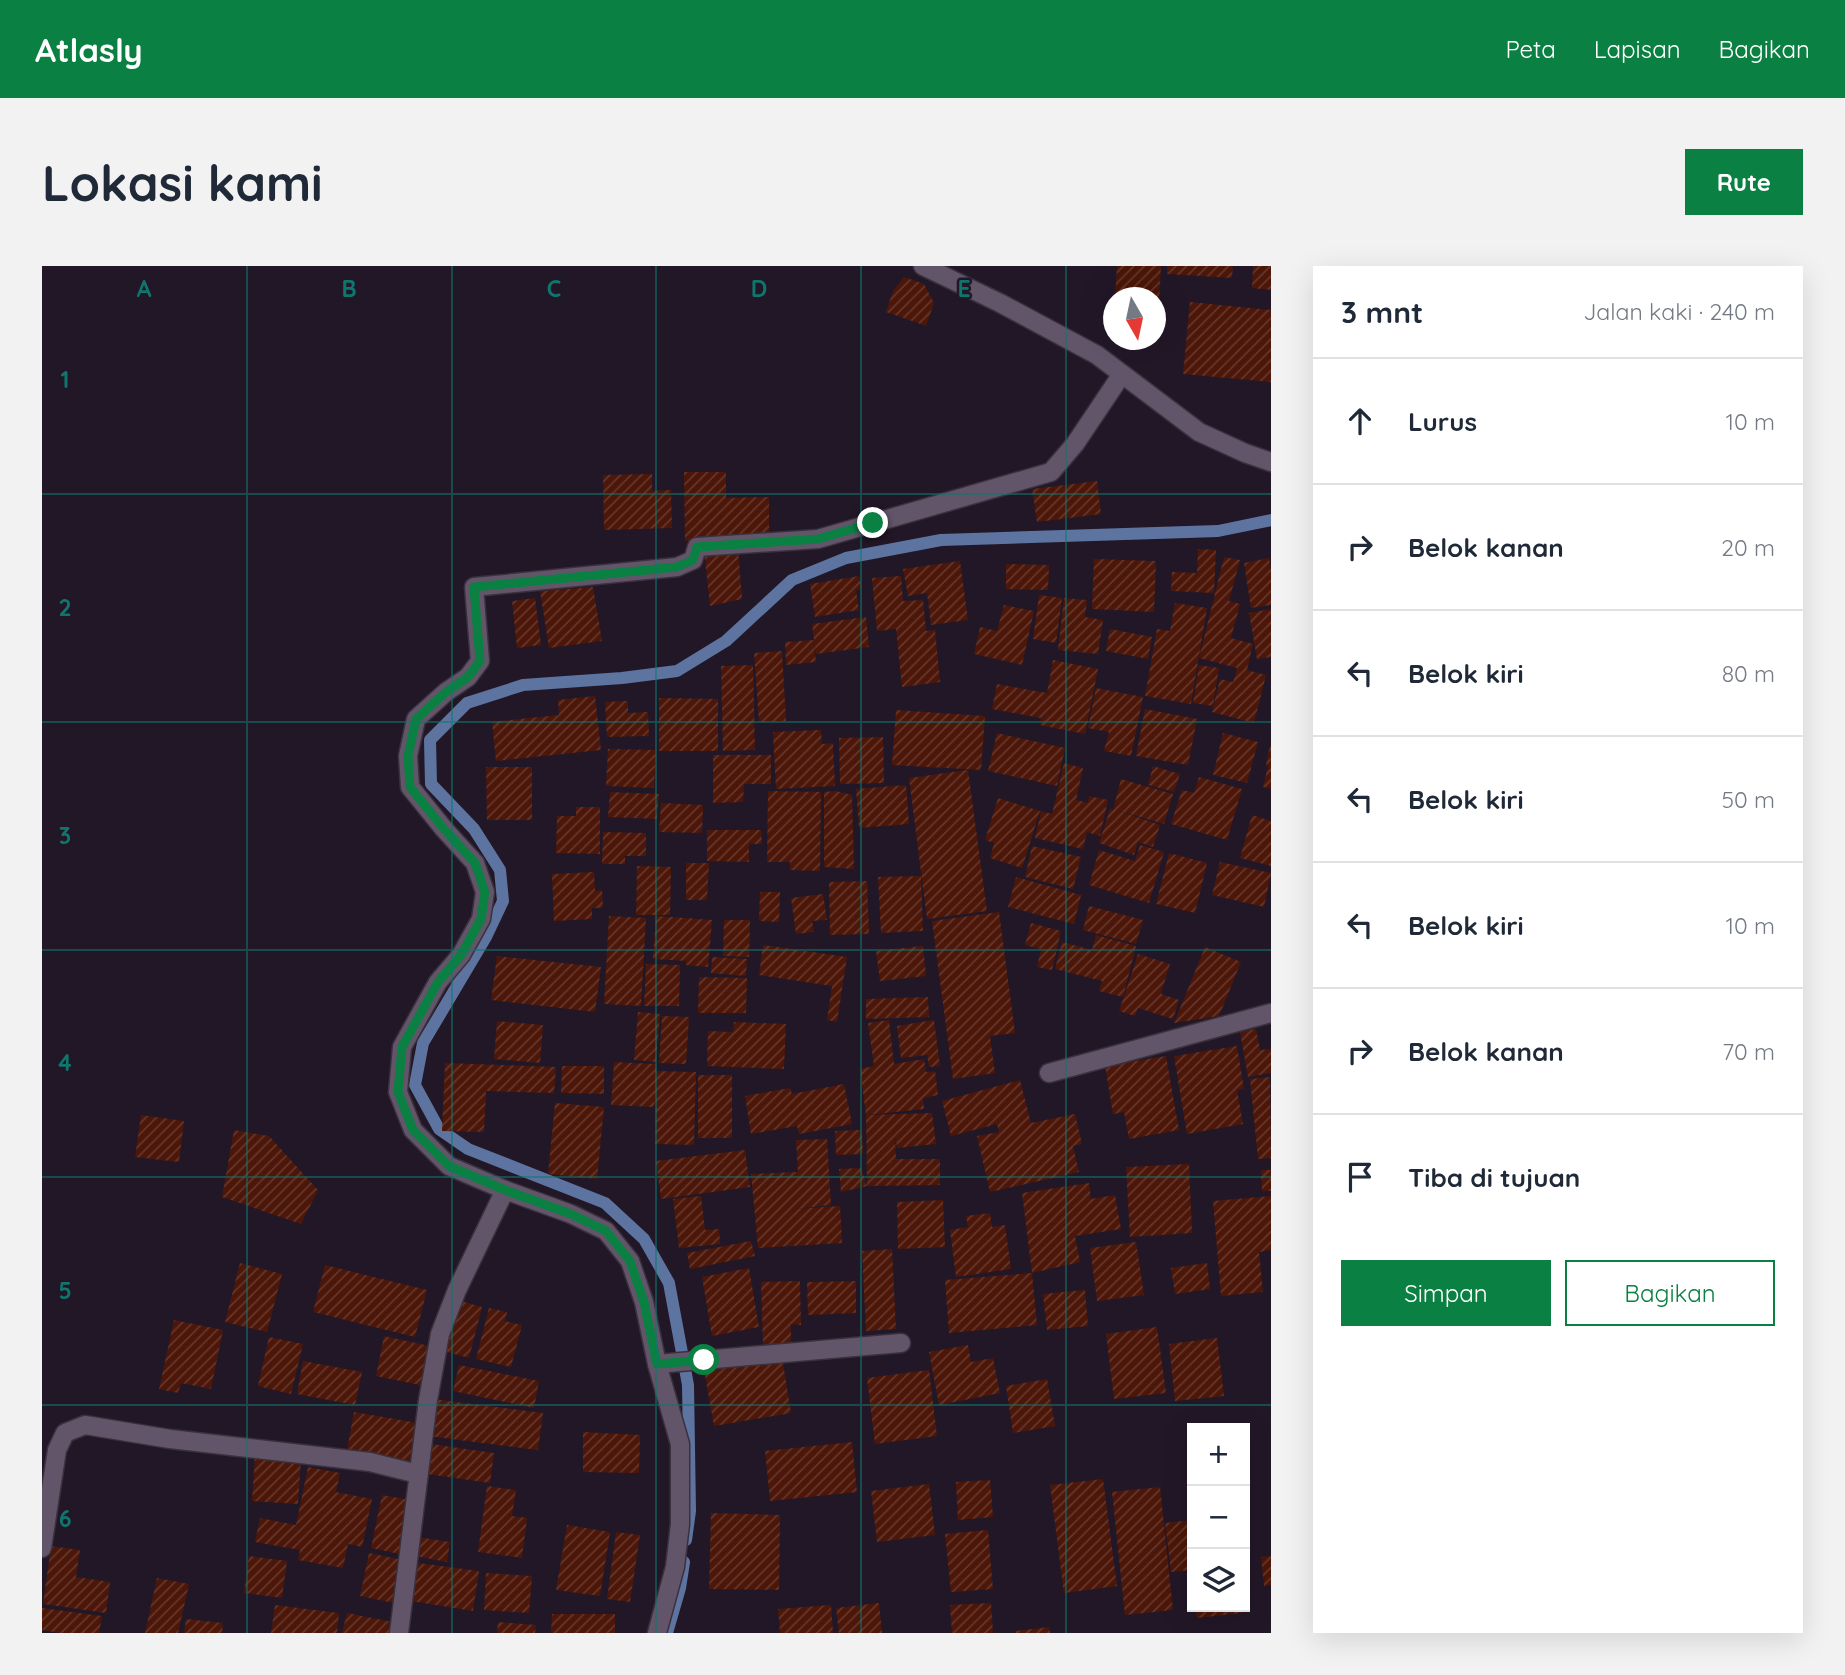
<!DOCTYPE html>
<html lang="id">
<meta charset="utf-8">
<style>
:root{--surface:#fff;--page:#f2f2f3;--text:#1f2937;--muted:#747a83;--line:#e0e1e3;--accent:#0b8043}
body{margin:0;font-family:Quicksand,sans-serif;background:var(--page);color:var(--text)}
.controls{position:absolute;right:21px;bottom:21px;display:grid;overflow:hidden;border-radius:0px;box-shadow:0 7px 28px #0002}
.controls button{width:63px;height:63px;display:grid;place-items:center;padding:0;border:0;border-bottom:2px solid var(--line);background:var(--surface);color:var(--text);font:35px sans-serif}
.compass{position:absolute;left:1061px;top:21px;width:63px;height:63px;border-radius:50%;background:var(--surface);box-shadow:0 7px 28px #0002;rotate:171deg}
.stop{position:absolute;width:21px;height:21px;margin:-16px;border:5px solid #0b8043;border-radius:50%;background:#fff}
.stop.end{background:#0b8043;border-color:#fff;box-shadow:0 2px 7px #0008}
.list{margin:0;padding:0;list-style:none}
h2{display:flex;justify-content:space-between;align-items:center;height:91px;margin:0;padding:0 28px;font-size:30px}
h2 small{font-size:23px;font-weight:400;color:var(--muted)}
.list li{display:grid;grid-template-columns:46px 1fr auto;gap:21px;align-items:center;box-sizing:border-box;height:126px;padding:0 28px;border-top:2px solid var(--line)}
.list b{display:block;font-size:26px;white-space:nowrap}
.list em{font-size:23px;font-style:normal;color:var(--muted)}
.actions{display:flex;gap:14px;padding:21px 28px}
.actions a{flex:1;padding:16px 0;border:2px solid var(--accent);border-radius:0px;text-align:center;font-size:24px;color:var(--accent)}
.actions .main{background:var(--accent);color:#fff}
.icon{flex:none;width:38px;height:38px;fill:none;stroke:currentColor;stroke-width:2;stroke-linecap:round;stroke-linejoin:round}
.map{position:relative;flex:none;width:1229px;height:1367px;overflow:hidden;border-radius:0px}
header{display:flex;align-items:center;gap:42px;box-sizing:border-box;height:98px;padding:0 35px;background:var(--accent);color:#fff}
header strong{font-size:33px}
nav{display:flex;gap:38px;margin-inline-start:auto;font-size:24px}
.intro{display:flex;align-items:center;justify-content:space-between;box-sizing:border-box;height:168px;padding:0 42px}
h1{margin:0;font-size:49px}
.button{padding:18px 32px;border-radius:0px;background:var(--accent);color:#fff;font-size:24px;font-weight:700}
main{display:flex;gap:42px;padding:0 42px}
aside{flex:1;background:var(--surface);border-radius:0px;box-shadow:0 7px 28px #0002}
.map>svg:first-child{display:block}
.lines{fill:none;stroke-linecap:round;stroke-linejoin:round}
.stream{stroke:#5d74a0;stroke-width:12}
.building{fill:url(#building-hatch)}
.minor-casing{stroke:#3a313e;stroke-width:21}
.minor{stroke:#635569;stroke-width:18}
.route{stroke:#0b8043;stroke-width:9}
.grid{fill:none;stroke:#0f766e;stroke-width:2;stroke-opacity:0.55}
.grid-label{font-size:23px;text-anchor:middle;font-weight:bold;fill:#0f766e;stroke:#221727;stroke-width:5;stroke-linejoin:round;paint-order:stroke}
</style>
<header>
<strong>Atlasly</strong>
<nav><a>Peta</a><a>Lapisan</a><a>Bagikan</a></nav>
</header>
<div class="intro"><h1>Lokasi kami</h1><a class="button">Rute</a></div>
<main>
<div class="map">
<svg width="1229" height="1367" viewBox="0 0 1229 1367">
<defs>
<pattern id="building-hatch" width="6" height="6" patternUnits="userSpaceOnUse" patternTransform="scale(1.75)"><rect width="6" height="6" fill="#4c1608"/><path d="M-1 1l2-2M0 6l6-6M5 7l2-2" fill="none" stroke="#65372c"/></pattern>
</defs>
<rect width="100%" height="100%" fill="#221727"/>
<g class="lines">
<g class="stream">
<polyline points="644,1274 648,1245 646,1119 627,1017 602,973 563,937 426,883 397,863 373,819 381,777 444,671 461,635 458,604 432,563 389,518 388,474 425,437 481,419 580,412 635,405 684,375 750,314 804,292 899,274 1176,265 1229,254"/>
<polyline points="625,1367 638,1322 642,1296"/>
</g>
</g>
<g class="building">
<polygon points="1075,0 1119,0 1116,55 1114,55 1114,32 1073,32"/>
<polygon points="1125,0 1191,0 1190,12 1125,8"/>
<polygon points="1211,0 1229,0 1229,24 1210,22"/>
<polygon points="862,11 882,18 892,37 884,60 844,46 851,25"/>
<polygon points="1148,36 1229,44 1229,116 1141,108"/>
<polygon points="642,206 684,206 684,232 727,231 727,273 643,275"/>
<polygon points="610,208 610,225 629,224 630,262 562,264 561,209"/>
<polygon points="1055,215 1059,248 995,256 990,223"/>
<polygon points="696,283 700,333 668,340 662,285"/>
<polygon points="1156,283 1174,284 1172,327 1129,325 1130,306 1155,307"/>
<polygon points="1182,291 1198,294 1187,335 1198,338 1189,372 1211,378 1205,404 1224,409 1212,457 1170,446 1178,413 1191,416 1195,402 1157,392"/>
<polygon points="1227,292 1229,304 1229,339 1209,342 1202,297"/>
<polygon points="1052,293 1114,295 1112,346 1050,343"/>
<polygon points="918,295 926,354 889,359 885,327 866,330 861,303"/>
<polygon points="964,298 1007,299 1006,324 964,323"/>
<polygon points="817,310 820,323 814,324 817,344 773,351 768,318"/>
<polygon points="859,310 861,335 881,334 884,365 893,364 898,416 860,421 854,363 835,365 830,312"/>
<polygon points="551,321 560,375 507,382 498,325"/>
<polygon points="997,329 1020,332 1014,377 991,373"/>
<polygon points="493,332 499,379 475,382 470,335"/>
<polygon points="1022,332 1045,334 1043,351 1061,354 1056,388 1016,384"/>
<polygon points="1133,337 1165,342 1149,438 1103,430 1115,363 1128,365"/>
<polygon points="962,339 992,345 980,399 932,388 938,361 955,365"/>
<polygon points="1229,343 1229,391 1215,393 1207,347"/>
<polygon points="824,351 827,381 774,388 772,378 774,396 744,399 743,376 772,374 770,358"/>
<polygon points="1068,363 1110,371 1106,393 1064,385"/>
<polygon points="740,385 744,455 717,456 712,387"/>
<polygon points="1011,394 1056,403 1043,468 998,459 999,452 950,443 955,418 1005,427"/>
<polygon points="711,399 713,484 681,485 679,400"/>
<polygon points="1157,399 1177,402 1171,440 1151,437"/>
<polygon points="1054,422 1101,431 1089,490 1062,485 1067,466 1046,462"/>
<polygon points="553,430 559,484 454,495 450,456 517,449 516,434"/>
<polygon points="617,432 676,433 676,485 617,485"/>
<polygon points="586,435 586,447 606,446 607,470 565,471 563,436"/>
<polygon points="1103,443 1155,453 1146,499 1094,490"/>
<polygon points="854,444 943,450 939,504 850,499"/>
<polygon points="779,464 780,478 791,477 793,520 734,523 731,466"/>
<polygon points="955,467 1023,482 1015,520 946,505"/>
<polygon points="1181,467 1216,476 1205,517 1171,509"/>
<polygon points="841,471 842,517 798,518 797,472"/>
<polygon points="1228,480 1229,480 1229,523 1221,521 1226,500 1224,499"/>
<polygon points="566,483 614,484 612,522 564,520"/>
<polygon points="671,489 729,489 729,518 702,518 701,536 671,537"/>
<polygon points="1022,497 1041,502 1034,534 1046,537 1047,530 1066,534 1058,570 1045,566 1041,583 993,572 999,545 1010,548"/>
<polygon points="1111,500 1138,508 1132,526 1106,519"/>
<polygon points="444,501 490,501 490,554 445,554"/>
<polygon points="926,504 945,645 885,653 867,512"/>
<polygon points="1157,511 1200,523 1185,574 1129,558 1140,524 1152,527"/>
<polygon points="1079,513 1131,528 1122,558 1077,545 1118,559 1111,581 1096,576 1092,589 1057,577 1068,543 1071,544"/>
<polygon points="864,519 867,558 817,562 814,523"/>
<polygon points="726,525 779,526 778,605 748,604 748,596 725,596"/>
<polygon points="794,525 810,529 812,603 782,601 782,526"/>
<polygon points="568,526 617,528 615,553 566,551"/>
<polygon points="956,532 998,545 980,602 948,592 952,577 943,574"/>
<polygon points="619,537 661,539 660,567 617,566"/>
<polygon points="534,541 558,541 558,588 514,587 515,550 534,550"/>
<polygon points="1210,549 1229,555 1229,600 1198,592"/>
<polygon points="665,564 719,564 720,578 707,578 707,596 665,595"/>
<polygon points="561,566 604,567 604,590 583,590 583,598 560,598"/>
<polygon points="1098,579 1122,586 1107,637 1047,619 1057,584 1093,595"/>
<polygon points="990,580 1039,591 1031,623 983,611"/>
<polygon points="1127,587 1165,597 1153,647 1114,638"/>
<polygon points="1178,596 1229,607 1222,641 1170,629"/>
<polygon points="644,597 667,597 665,634 644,634"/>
<polygon points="595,600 629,601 628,649 594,649"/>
<polygon points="552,606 553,625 560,624 561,642 550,642 550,653 512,655 510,608"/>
<polygon points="879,610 881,665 839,667 836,611"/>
<polygon points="974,611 1039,629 1032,658 966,641"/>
<polygon points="825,615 827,668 788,669 787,616"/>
<polygon points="718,626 738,626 737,656 717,655"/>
<polygon points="781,628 785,654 770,655 772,666 754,668 749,632"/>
<polygon points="1047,640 1101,654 1094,678 1041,664"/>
<polygon points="957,646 973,767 948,770 953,807 911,813 890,655"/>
<polygon points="567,650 604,652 599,740 562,738"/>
<polygon points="614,650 670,654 666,701 644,699 644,695 611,693"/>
<polygon points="682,654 708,654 707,691 681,690"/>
<polygon points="989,657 1019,665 1010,704 995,701 999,683 983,679"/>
<polygon points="1054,669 1094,680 1081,731 1057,725 1060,715 1013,703 1020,676 1050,684"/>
<polygon points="721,679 805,691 795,756 785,754 790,720 717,709"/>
<polygon points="881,680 884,710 838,715 834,685"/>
<polygon points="1163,681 1199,696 1177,750 1132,757"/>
<polygon points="1096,688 1128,698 1119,728 1137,734 1131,753 1096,742 1093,750 1077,745"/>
<polygon points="455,690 559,701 553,746 449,734"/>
<polygon points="670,691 705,693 704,710 669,707"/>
<polygon points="604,698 638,699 637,740 602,740"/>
<polygon points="657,711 705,712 704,747 656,747"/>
<polygon points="886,731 887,751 824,753 824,733"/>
<polygon points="596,746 618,748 614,796 592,794"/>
<polygon points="620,750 647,751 644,798 617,797"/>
<polygon points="847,754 852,798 882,793 884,806 893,805 896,829 881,832 882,843 824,849 890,847 894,878 855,882 853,869 854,893 898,893 898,919 825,920 824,849 818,803 832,800 826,757"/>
<polygon points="892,754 898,800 887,801 885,789 859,792 855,760"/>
<polygon points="455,755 501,759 498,797 452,793"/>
<polygon points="692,756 744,758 742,803 665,800 666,765 691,766"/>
<polygon points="1214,763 1218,784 1229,783 1229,807 1206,811 1198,766"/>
<polygon points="1195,780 1202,823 1195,824 1201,858 1145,868 1132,790"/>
<polygon points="1124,790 1137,864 1087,873 1082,846 1071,848 1063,800"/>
<polygon points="572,796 614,798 614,805 654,806 652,879 613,878 614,824 612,841 569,839"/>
<polygon points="403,797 514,801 512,827 444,825 442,866 400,865"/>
<polygon points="520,800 562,800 562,828 519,827"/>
<rect x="656" y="809" width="34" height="63"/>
<polygon points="1228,811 1229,892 1216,893 1208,813"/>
<polygon points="978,814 989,857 1033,848 1040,878 1031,880 1037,906 948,926 935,870 957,866 955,858 909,870 900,835"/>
<polygon points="802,818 810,858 757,868 755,860 709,868 703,830 748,822 750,828"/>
<polygon points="513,837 562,841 555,913 506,908"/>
<polygon points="99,849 142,855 137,896 93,891"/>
<polygon points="192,864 227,870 276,924 259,958 180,931"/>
<polygon points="820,864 821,888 794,889 793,865"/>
<polygon points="785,873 789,939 752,943 798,940 800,977 716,982 709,908 756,906 754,874"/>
<polygon points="703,884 708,921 619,933 614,895"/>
<polygon points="1147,898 1150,967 1088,971 1084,901"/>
<polygon points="819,902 825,920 799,926 797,903"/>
<polygon points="1219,904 1229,904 1229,925 1220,925"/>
<polygon points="1047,917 1049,933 1073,929 1079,963 1033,970 1038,996 990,1007 980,927"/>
<polygon points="659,930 663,964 677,963 678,978 637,982 631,933"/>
<polygon points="1229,930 1229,984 1217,986 1221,1026 1179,1030 1171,935"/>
<polygon points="901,934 903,981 856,983 855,936"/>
<polygon points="948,947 950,961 963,959 969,1003 914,1011 908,964 926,961 924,950"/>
<polygon points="709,975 713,990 648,1003 645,987"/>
<polygon points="1094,976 1102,1029 1055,1035 1048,982"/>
<polygon points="850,983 854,1063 824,1065 820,985"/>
<polygon points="198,997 240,1008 225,1066 183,1056"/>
<polygon points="1165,997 1168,1023 1133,1028 1129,1002"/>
<polygon points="283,999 385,1024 373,1071 271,1046"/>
<polygon points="707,1002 717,1061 670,1070 660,1011"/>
<polygon points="990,1007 995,1059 907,1067 903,1014"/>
<polygon points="758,1015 759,1059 749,1058 749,1078 721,1079 719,1016"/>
<polygon points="814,1015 814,1047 766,1049 765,1016"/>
<polygon points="1043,1024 1046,1060 1005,1064 1001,1028"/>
<polygon points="415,1034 440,1041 427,1092 401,1085"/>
<polygon points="447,1042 465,1046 463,1055 480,1059 469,1101 434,1093"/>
<polygon points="132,1054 181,1064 169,1123 139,1117 136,1127 117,1123"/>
<polygon points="1115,1061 1124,1127 1072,1133 1064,1068"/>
<polygon points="342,1070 392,1081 383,1120 334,1110"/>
<polygon points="227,1071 261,1078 249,1128 216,1120"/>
<polygon points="1175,1072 1182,1130 1133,1135 1127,1078"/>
<polygon points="926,1079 929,1096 951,1092 958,1127 897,1139 887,1086"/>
<polygon points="740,1091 749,1147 672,1160 662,1104"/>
<polygon points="261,1095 320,1106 313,1139 255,1128"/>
<polygon points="417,1099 497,1115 492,1142 411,1125"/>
<polygon points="887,1104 895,1170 833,1178 825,1112"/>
<polygon points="1005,1113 1013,1160 971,1167 964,1120"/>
<polygon points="390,1133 501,1147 496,1184 386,1170"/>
<polygon points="312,1146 376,1157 369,1196 305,1184"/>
<polygon points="541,1166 598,1169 597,1207 541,1206"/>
<polygon points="810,1176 815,1226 728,1235 723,1185"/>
<polygon points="389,1178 452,1187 448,1217 385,1208"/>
<polygon points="213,1189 259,1192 256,1238 210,1235"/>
<polygon points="266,1201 298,1207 294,1226 330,1233 320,1281 306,1278 301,1302 256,1294 258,1284 213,1276 218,1252 254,1259"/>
<polygon points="1061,1213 1075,1320 1022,1327 1008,1219"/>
<polygon points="948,1214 951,1251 916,1254 914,1216"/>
<polygon points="887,1218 893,1269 835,1276 829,1225"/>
<polygon points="445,1220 474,1224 470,1250 485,1252 480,1292 436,1286"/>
<polygon points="1118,1221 1131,1344 1083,1349 1070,1226"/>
<polygon points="340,1229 368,1234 358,1288 329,1282"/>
<polygon points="669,1247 738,1249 737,1324 667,1323"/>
<polygon points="1150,1254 1150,1304 1129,1306 1123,1257"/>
<polygon points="525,1259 568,1266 558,1330 514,1324"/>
<polygon points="946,1264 951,1323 909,1326 903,1268"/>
<polygon points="574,1266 598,1269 588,1336 565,1333"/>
<polygon points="376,1271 408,1276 405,1296 373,1290"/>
<polygon points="9,1280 38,1284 34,1311 68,1316 64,1347 1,1338"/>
<polygon points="327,1287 361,1294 352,1337 318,1330"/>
<polygon points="207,1290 245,1295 240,1332 202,1327"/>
<polygon points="1229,1290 1229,1319 1222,1320 1219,1291"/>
<polygon points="369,1296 437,1305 431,1345 363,1334"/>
<polygon points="444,1307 490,1310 487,1347 442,1344"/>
<polygon points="115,1312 147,1318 136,1367 103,1367"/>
<polygon points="837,1337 840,1367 797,1367 794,1342"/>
<polygon points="949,1337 951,1367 910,1367 908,1339"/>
<polygon points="233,1339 297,1347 295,1367 229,1367"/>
<polygon points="789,1339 791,1367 738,1367 736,1343"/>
<polygon points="1153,1341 1200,1341 1200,1347 1155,1352"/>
<polygon points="0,1342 60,1350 57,1367 18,1367 0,1364"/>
<polygon points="305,1347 355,1357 353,1367 300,1367"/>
<polygon points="510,1348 573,1348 573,1367 509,1367"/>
<polygon points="144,1353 181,1357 180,1367 142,1367"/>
<polygon points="456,1356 494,1359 493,1367 455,1367"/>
<polygon points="1007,1361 1008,1367 974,1367 974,1365"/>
</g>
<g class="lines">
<g class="minor-casing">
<g id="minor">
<polyline points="881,0 958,37 1055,89 1157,166 1203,187 1229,196"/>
<polyline points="1007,807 1229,747"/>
<polyline points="615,1098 859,1077"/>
<polyline points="0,1282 15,1184 23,1167 43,1159 128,1173 328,1196 376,1208"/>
<polyline points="357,1367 386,1134 398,1068 415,1024 463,924"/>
<polyline points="615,1367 633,1301 638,1258 638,1178 615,1098 602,1036 588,995 564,965 529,948 463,924 407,900 371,864 356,826 360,781 396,716 419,689 439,653 443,626 433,597 402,563 368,521 366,490 374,453 404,426 426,411 438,395 432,321 635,301 651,294 655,281 776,273 1009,206 1033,178 1080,108"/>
</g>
</g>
<use href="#minor" class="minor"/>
</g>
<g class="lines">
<polyline class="route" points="662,1094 615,1098 602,1036 588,995 564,965 529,948 463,924 407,900 371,864 356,826 360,781 396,716 419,689 439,653 443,626 433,597 402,563 368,521 366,490 374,453 404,426 426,411 438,395 432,321 635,301 651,294 655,281 776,273 831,257"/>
</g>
<path class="grid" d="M205,0V1367M410,0V1367M614,0V1367M819,0V1367M1024,0V1367M0,228H1229M0,456H1229M0,684H1229M0,911H1229M0,1139H1229"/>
<g class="grid-label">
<text x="102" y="31">A</text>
<text x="307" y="31">B</text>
<text x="512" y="31">C</text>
<text x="717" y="31">D</text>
<text x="922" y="31">E</text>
<text x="23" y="122">1</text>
<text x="23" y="350">2</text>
<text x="23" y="578">3</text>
<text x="23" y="805">4</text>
<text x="23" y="1033">5</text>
<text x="23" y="1261">6</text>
</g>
</svg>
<div class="controls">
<button>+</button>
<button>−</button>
<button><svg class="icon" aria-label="layers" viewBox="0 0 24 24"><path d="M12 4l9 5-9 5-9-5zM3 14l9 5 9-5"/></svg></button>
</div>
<svg class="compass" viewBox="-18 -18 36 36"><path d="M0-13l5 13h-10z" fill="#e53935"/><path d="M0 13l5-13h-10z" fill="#747a83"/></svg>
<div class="stop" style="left:662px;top:1094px"></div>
<div class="stop end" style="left:831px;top:257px"></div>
</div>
<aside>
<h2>3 mnt<small>Jalan kaki · 240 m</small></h2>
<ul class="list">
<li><svg class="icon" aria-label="ahead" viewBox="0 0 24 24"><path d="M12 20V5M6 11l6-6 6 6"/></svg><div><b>Lurus</b></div><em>10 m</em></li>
<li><svg class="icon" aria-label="right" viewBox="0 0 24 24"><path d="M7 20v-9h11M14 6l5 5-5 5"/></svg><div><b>Belok kanan</b></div><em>20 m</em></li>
<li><svg class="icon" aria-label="left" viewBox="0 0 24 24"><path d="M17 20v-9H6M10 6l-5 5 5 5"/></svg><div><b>Belok kiri</b></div><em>80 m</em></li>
<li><svg class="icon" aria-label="left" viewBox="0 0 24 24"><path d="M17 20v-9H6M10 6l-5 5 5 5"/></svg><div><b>Belok kiri</b></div><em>50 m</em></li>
<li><svg class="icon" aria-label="left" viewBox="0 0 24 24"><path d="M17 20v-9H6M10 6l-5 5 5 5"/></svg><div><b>Belok kiri</b></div><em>10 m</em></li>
<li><svg class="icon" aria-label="right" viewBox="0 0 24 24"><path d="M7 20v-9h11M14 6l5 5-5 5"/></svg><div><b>Belok kanan</b></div><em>70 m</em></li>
<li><svg class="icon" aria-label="arrive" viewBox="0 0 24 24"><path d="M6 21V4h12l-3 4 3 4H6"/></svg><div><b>Tiba di tujuan</b></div></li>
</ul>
<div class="actions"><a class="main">Simpan</a><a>Bagikan</a></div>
</aside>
</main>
